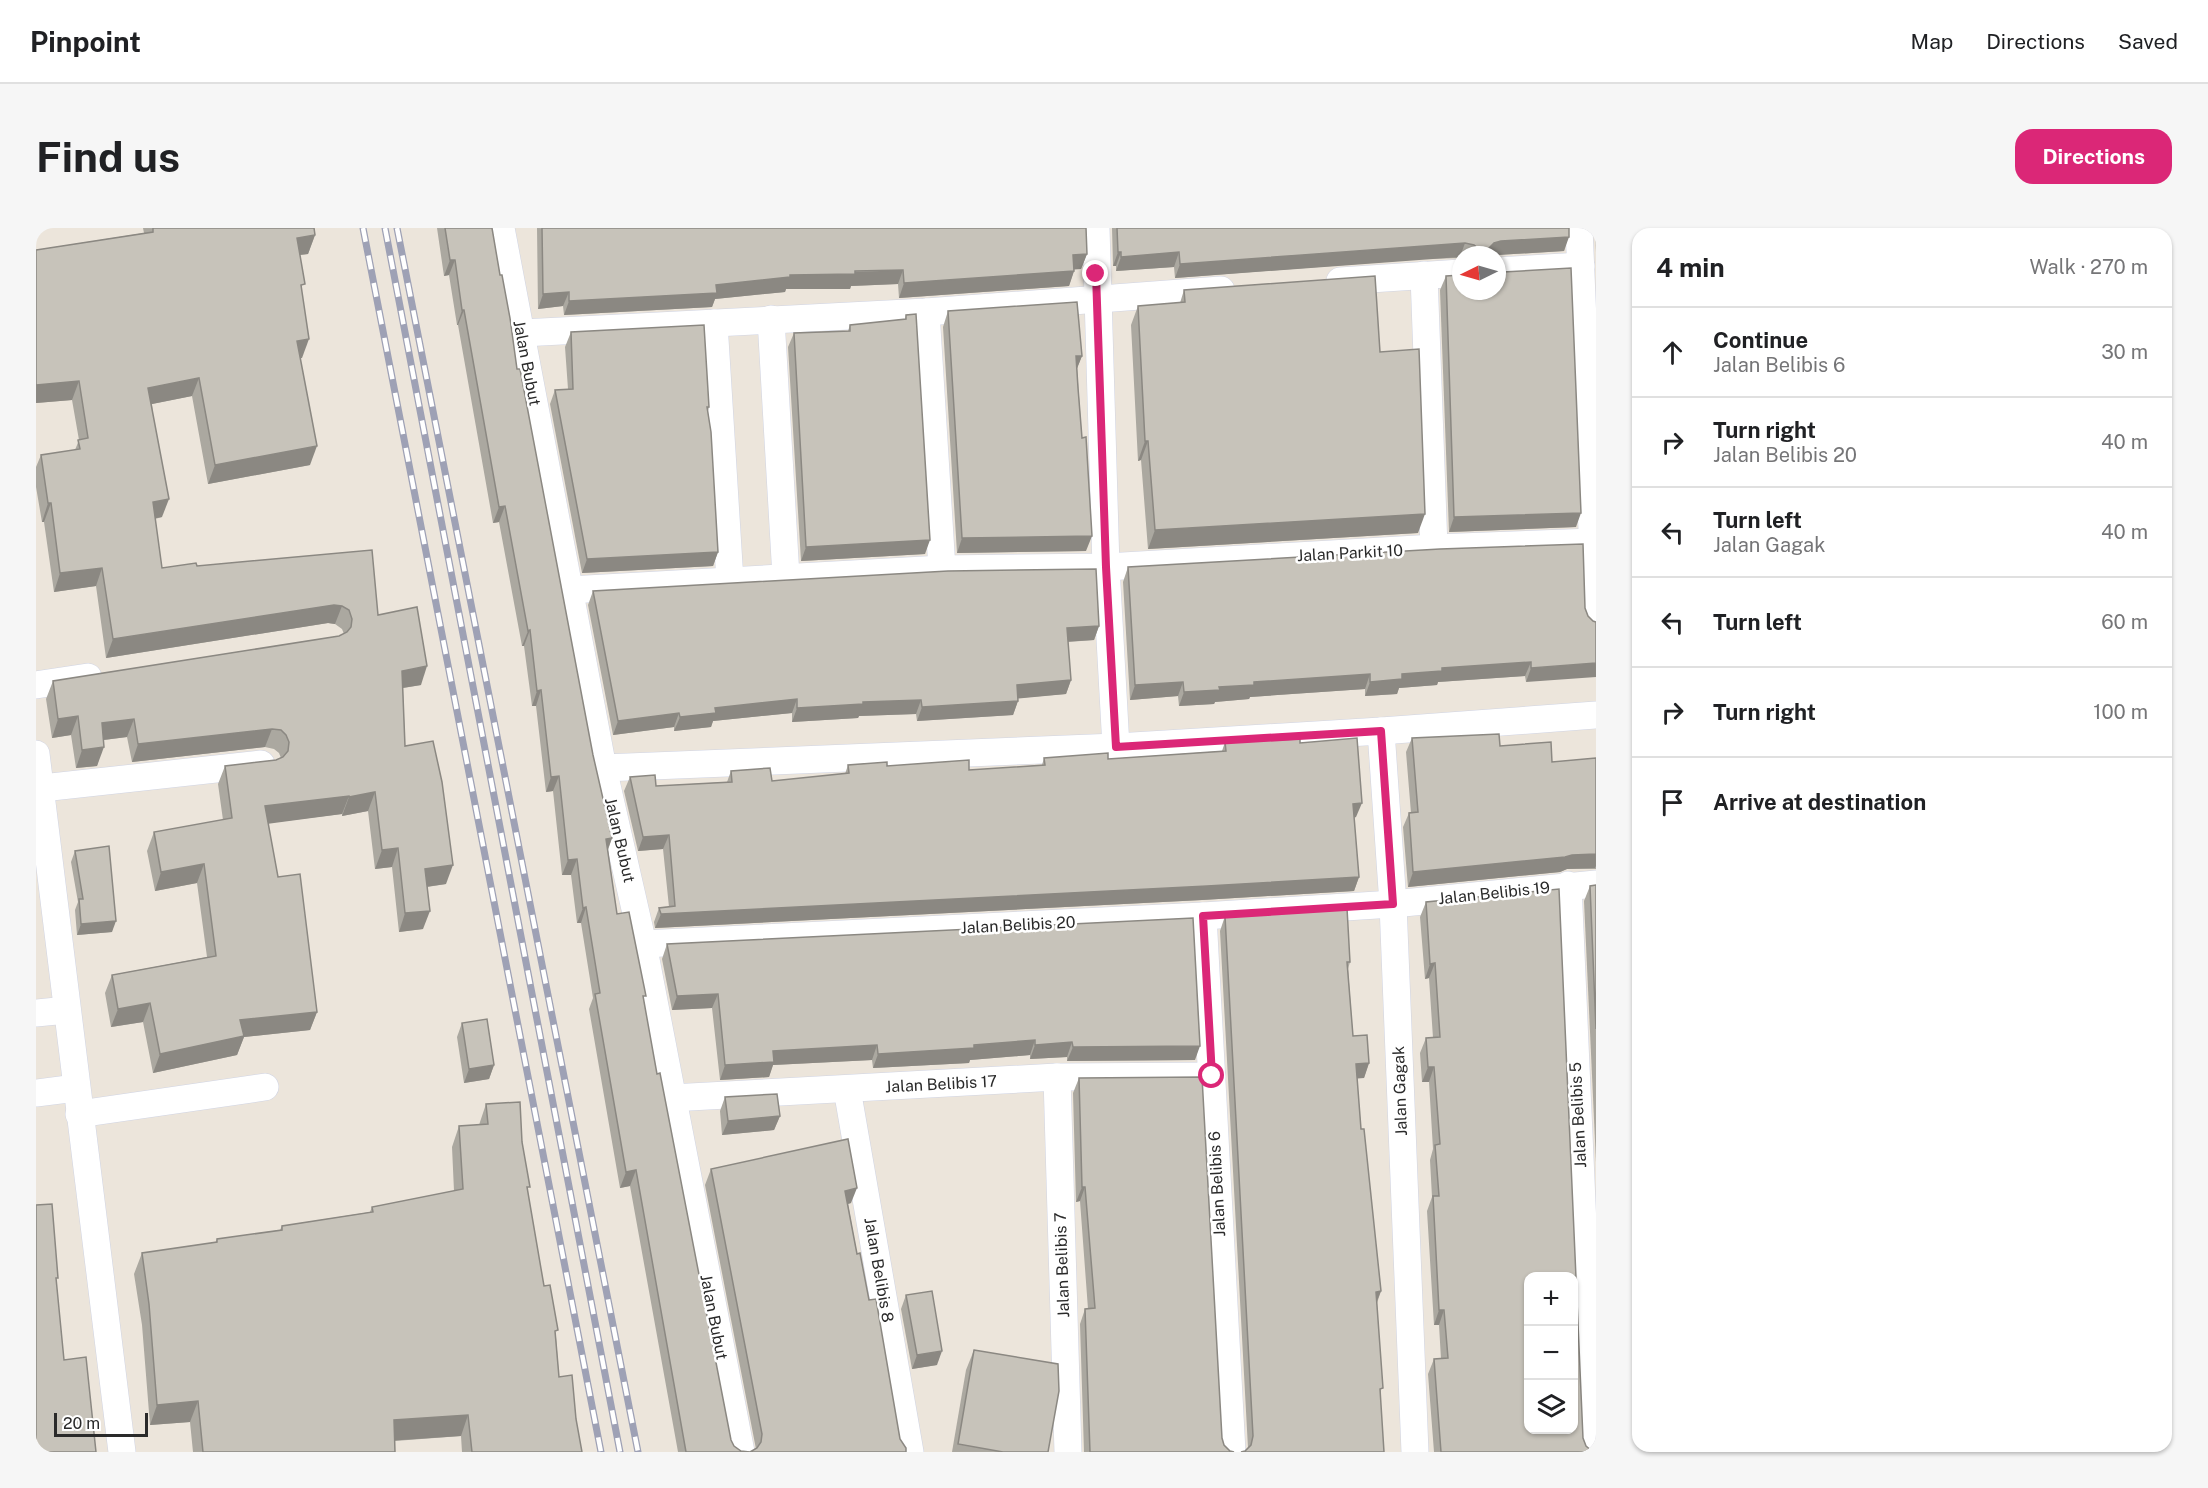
<!DOCTYPE html>
<meta charset="utf-8">
<style>
:root{--surface:#fff;--page:#f6f6f6;--text:#202124;--muted:#757577;--line:#e0e0e0;--accent:#db2777}
body{margin:0;font-family:"Public Sans",sans-serif;background:var(--page);color:var(--text)}
.controls{position:absolute;right:18px;bottom:18px;display:grid;overflow:hidden;border-radius:12px;box-shadow:0 2px 4px #0004}
.controls button{width:54px;height:54px;display:grid;place-items:center;padding:0;border:0;border-bottom:2px solid var(--line);background:var(--surface);color:var(--text);font:30px sans-serif}
.compass{position:absolute;left:1416px;top:18px;width:54px;height:54px;border-radius:50%;background:var(--surface);box-shadow:0 2px 4px #0004;rotate:265deg}
.scale{position:absolute;left:18px;bottom:15px;width:94px;box-sizing:border-box;padding-left:6px;border:3px solid #2a2a2a;border-top:0;font-size:16px;line-height:21px;white-space:nowrap;color:#2a2a2a;-webkit-text-stroke:4px #fff;paint-order:stroke}
.stop{position:absolute;width:18px;height:18px;margin:-14px;border:4px solid #db2777;border-radius:50%;background:#fff}
.stop.end{background:#db2777;border-color:#fff;box-shadow:0 2px 6px #0008}
.list{margin:0;padding:0;list-style:none}
h2{display:flex;justify-content:space-between;align-items:center;height:78px;margin:0;padding:0 24px;font-size:26px}
h2 small{font-size:20px;font-weight:400;color:var(--muted)}
.list li{display:grid;grid-template-columns:39px 1fr auto;gap:18px;align-items:center;box-sizing:border-box;height:90px;padding:0 24px;border-top:2px solid var(--line)}
.list b{display:block;font-size:22px;white-space:nowrap}
.list p{margin:0;font-size:20px;white-space:nowrap;color:var(--muted)}
.list em{font-size:20px;font-style:normal;color:var(--muted)}
.icon{flex:none;width:33px;height:33px;fill:none;stroke:currentColor;stroke-width:2;stroke-linecap:round;stroke-linejoin:round}
.map{position:relative;flex:none;width:1560px;height:1224px;overflow:hidden;border-radius:18px}
header{display:flex;align-items:center;gap:36px;box-sizing:border-box;height:84px;padding:0 30px;background:var(--surface);border-bottom:2px solid var(--line)}
header strong{font-size:28px}
nav{display:flex;gap:33px;margin-inline-start:auto;font-size:21px}
.intro{display:flex;align-items:center;justify-content:space-between;box-sizing:border-box;height:144px;padding:0 36px}
h1{margin:0;font-size:42px}
.button{padding:15px 27px;border-radius:18px;background:var(--accent);color:#fff;font-size:21px;font-weight:700}
main{display:flex;gap:36px;padding:0 36px}
aside{flex:1;background:var(--surface);border-radius:18px;box-shadow:0 2px 4px #0004}
.map>svg:first-child{display:block}
.lines{fill:none;stroke-linecap:round;stroke-linejoin:round}
.minor-casing{stroke:#d0d4e3;stroke-width:28}
.minor{stroke:#fff;stroke-width:27}
.rail-casing{stroke:#9ea1b5;stroke-width:7}
.rail{stroke:#fff;stroke-width:4.5;stroke-dasharray:14;stroke-linecap:butt}
.wall{fill:#aba8a0}
.shaded-wall{fill:#8b8882}
.building{fill:#c7c3ba;stroke:#8b8882;stroke-width:1.5;fill-rule:evenodd}
.route{stroke:#db2777;stroke-width:8}
.labels{text-anchor:middle;dominant-baseline:central;stroke-width:5;stroke-linejoin:round;paint-order:stroke}
.street-label{font-size:16px;fill:#2a2a2a;stroke:#fff}
</style>
<header>
<strong>Pinpoint</strong>
<nav><a>Map</a><a>Directions</a><a>Saved</a></nav>
</header>
<div class="intro"><h1>Find us</h1><a class="button">Directions</a></div>
<main>
<div class="map">
<svg width="1560" height="1224" viewBox="0 0 1560 1224">
<rect width="100%" height="100%" fill="#ece5db"/>
<g class="lines">
<g class="minor-casing">
<g id="minor">
<polyline points="465,0 567,540 607,716 705,1224"/>
<polyline points="1060,0 1070,339 1080,519"/>
<polyline points="1543,0 1560,394"/>
<polyline points="1461,43 1545,38"/>
<polyline points="1388,47 1398,320"/>
<polyline points="1304,53 1425,45"/>
<polyline points="890,84 906,341"/>
<polyline points="735,91 750,349"/>
<polyline points="678,95 694,353"/>
<polyline points="486,105 890,84 1185,62"/>
<polyline points="533,362 906,341 1070,339 1398,320 1557,314"/>
<polyline points="0,457 52,449"/>
<polyline points="1345,503 1357,676 1379,1224"/>
<polyline points="0,526 86,1224"/>
<polyline points="567,540 1080,519 1345,503 1560,487"/>
<polyline points="6,560 225,536"/>
<polyline points="1532,657 1557,1224"/>
<polyline points="1167,688 1196,1224"/>
<polyline points="607,716 1167,688 1357,676 1560,656"/>
<polyline points="0,785 31,782"/>
<polyline points="1021,849 1032,1224"/>
<polyline points="811,861 874,1224"/>
<polyline points="0,865 40,860"/>
<polyline points="635,870 1021,849 1176,848"/>
<polyline points="43,886 229,859"/>
</g>
</g>
<use href="#minor" class="minor"/>
<g class="rail-casing">
<g id="rail">
<polyline points="327,0 565,1224"/>
<polyline points="349,0 584,1224"/>
<polyline points="361,0 602,1224"/>
</g>
</g>
<use href="#rail" class="rail"/>
</g>
<g class="wall">
<polygon points="107,0 278,0 279,7 272,26 264,27 266,63 266,130 264,130 274,237 172,256 156,168 116,176 126,289 119,291 126,340 161,338 342,387 385,457 367,460 369,518 410,656 391,659 387,701 363,704 356,639 339,641 332,583 306,588 306,586 232,595 242,649 281,784 274,802 208,809 201,827 117,845 107,794 75,799 69,765 76,747 171,729 161,655 119,663 111,623 118,604 187,592 182,556 189,538 240,532 245,530 243,525 238,521 229,519 96,534 91,509 68,512 61,538 40,540 35,507 16,510 10,471 17,453 303,408 308,406 306,401 299,396 292,395 70,430 60,358 18,364 8,294 6,294 0,259 0,239 5,227 39,222 43,212 36,172 0,175 0,22 108,5"/>
<polygon points="401,0 456,0 464,47 481,141 557,527 576,610 572,622 581,686 608,774 621,846 695,1212 698,1218 705,1223 714,1224 720,1221 669,957 675,941 815,975 812,976 821,1026 833,1072 864,1211 870,1224 642,1224 594,958 584,960 553,781 557,770 545,695 541,695 535,647 526,647 517,563 510,564 500,478 496,478 488,418 486,418 463,294 457,295 422,97 421,97 413,47 408,48"/>
<polygon points="501,0 1050,0 1051,26 1045,41 1038,41 1038,43 1033,58 863,70 862,56 815,58 814,61 750,61 749,64 679,71 676,79 528,87 527,78 502,81"/>
<polygon points="1076,0 1533,0 1528,23 1461,27 1425,27 1425,30 1387,31 1139,50 1138,39 1080,43 1080,38 1077,38"/>
<polygon points="1559,0 1560,0 1560,24"/>
<polygon points="1410,48 1540,299 1413,304 1404,62"/>
<polygon points="1148,62 1344,124 1382,305 1112,321 1105,232 1102,233 1095,97 1102,78 1144,75"/>
<polygon points="912,83 1046,128 1041,140 1046,210 1050,323 921,325 907,99"/>
<polygon points="870,87 889,326 765,333 752,119 758,105 812,103 814,97 869,91"/>
<polygon points="535,104 673,179 672,183 682,324 677,338 546,345 514,176 519,162 532,161 529,119"/>
<polygon points="1092,339 1549,380 1552,388 1557,393 1490,454 1489,448 1402,454 1401,457 1363,460 1361,466 1329,468 1329,461 1214,469 1213,471 1179,474 1178,476 1143,478 1142,468 1094,472 1087,354"/>
<polygon points="557,363 1063,398 1058,412 1032,414 1035,452 1030,466 982,470 982,473 977,487 881,493 880,486 823,488 822,490 756,494 756,485 677,493 675,499 638,503 638,499 577,507 552,377"/>
<polygon points="1376,510 1464,518 1516,534 1560,530 1560,641 1531,641 1524,644 1372,659 1367,599 1373,585 1375,585 1370,524"/>
<polygon points="1189,514 1264,515 1320,589 1318,590 1323,649 1318,663 1166,672 619,700 618,694 623,680 633,679 627,621 602,623 588,563 594,549 620,558 691,554 695,543 736,553 809,546 812,537 851,538 933,542 1006,537 1008,530 1072,531 1186,523"/>
<polygon points="39,623 76,704 41,707 39,682 42,674 35,634"/>
<polygon points="1560,657 1560,934 1548,673 1554,658"/>
<polygon points="1390,674 1547,1210 1550,1218 1556,1223 1560,1224 1398,1224 1392,1146 1398,1131 1405,1131 1403,1097 1398,1097 1391,983 1396,969 1394,932 1397,921 1393,854 1386,854 1384,825 1390,810 1397,810 1393,750 1389,751 1384,689"/>
<polygon points="1189,688 1314,734 1312,741 1317,808 1333,835 1328,850 1321,850 1325,901 1345,1063 1341,1075 1345,1167 1209,1223 1212,1220 1184,703"/>
<polygon points="631,716 1159,832 1031,833 1031,829 994,831 994,827 934,832 933,835 837,840 836,832 737,837 733,849 684,852 676,780 636,782 626,731"/>
<polygon points="426,795 458,837 453,851 428,855 421,809"/>
<polygon points="1043,850 1188,1217 1194,1223 1198,1224 1048,1224 1044,1096 1049,1081 1052,1081 1044,973 1040,974 1037,865"/>
<polygon points="689,869 744,888 738,902 686,907 684,883"/>
<polygon points="450,876 486,914 492,965 508,1058 520,1109 523,1149 540,1191 546,1224 426,1224 425,1208 359,1213 359,1224 157,1224 154,1194 114,1197 106,1097 98,1046 106,1025 179,1015 181,1011 244,1002 246,998 334,984 336,979 418,963 416,919 423,898 443,897"/>
<polygon points="870,1067 901,1137 876,1141 865,1081"/>
<polygon points="938,1122 1012,1224 916,1224 930,1142"/>
</g>
<g class="shaded-wall">
<polygon points="279,7 272,26 254,28 261,10"/>
<polygon points="1533,9 1528,23 1461,27 1450,27 1452,21 1458,15 1465,13"/>
<polygon points="1429,15 1424,29 1139,50 1144,36"/>
<polygon points="1082,24 1085,24 1080,38 1077,38"/>
<polygon points="1143,24 1138,39 1080,43 1085,29"/>
<polygon points="1051,26 1045,41 1032,42 1037,27"/>
<polygon points="414,32 419,32 413,47 408,48"/>
<polygon points="867,42 862,56 815,58 814,61 750,61 749,64 679,71 676,79 528,87 533,73 680,57 754,47"/>
<polygon points="1038,43 1033,58 863,70 868,55"/>
<polygon points="533,64 527,78 502,81 507,66"/>
<polygon points="426,82 428,82 422,97 421,97"/>
<polygon points="273,111 266,130 254,131 261,113"/>
<polygon points="1040,128 1046,128 1040,143"/>
<polygon points="163,150 156,168 106,178 112,160"/>
<polygon points="43,153 36,172 0,175 0,157"/>
<polygon points="1109,213 1112,213 1105,232 1102,233"/>
<polygon points="281,218 274,237 172,256 179,237"/>
<polygon points="133,271 126,289 110,292 117,274"/>
<polygon points="12,275 15,275 8,294 6,294"/>
<polygon points="469,278 463,294 457,295 463,279"/>
<polygon points="1545,285 1540,299 1413,304 1418,289"/>
<polygon points="1389,286 1382,305 1112,321 1119,302"/>
<polygon points="1056,308 1050,323 921,325 926,310"/>
<polygon points="894,312 889,326 765,333 770,319"/>
<polygon points="682,324 677,338 546,345 551,331"/>
<polygon points="66,340 60,358 18,364 24,345"/>
<polygon points="298,377 306,378 299,396 292,395 70,430 77,411"/>
<polygon points="1063,398 1058,412 1026,414 1031,400"/>
<polygon points="494,402 488,418 486,418 492,403"/>
<polygon points="1495,434 1489,448 1402,454 1401,457 1363,460 1361,466 1329,468 1334,454 1366,446 1406,440"/>
<polygon points="1560,435 1560,449 1490,454 1495,440"/>
<polygon points="391,438 385,457 360,461 366,443"/>
<polygon points="1334,446 1329,461 1214,469 1213,471 1179,474 1178,476 1143,478 1148,464 1218,454"/>
<polygon points="1035,452 1030,466 976,471 981,457"/>
<polygon points="1147,454 1142,468 1094,472 1099,457"/>
<polygon points="505,462 500,478 496,478 501,463"/>
<polygon points="761,471 756,485 677,493 675,499 638,503 644,489 679,480"/>
<polygon points="885,472 880,486 823,488 822,490 756,494 761,480 827,474"/>
<polygon points="982,473 977,487 881,493 886,479"/>
<polygon points="643,485 638,499 577,507 582,493"/>
<polygon points="42,488 35,507 16,510 22,491"/>
<polygon points="98,491 91,509 59,513 66,495"/>
<polygon points="236,501 229,519 96,534 102,516"/>
<polygon points="68,519 61,538 40,540 46,522"/>
<polygon points="523,548 517,563 510,564 515,549"/>
<polygon points="339,564 332,583 306,588 313,569"/>
<polygon points="313,568 306,586 223,597 229,578"/>
<polygon points="1326,575 1320,589 1312,590 1317,576"/>
<polygon points="633,607 627,621 602,623 607,609"/>
<polygon points="576,610 570,626 570,611"/>
<polygon points="362,620 356,639 339,641 346,622"/>
<polygon points="1560,626 1560,638 1559,640 1531,641 1524,644 1372,659 1377,644 1536,627"/>
<polygon points="541,631 535,647 526,647 532,632"/>
<polygon points="168,636 161,655 119,663 125,644"/>
<polygon points="417,637 410,656 382,660 389,641"/>
<polygon points="1323,649 1318,663 1166,672 619,700 625,686"/>
<polygon points="550,679 545,695 541,695 547,680"/>
<polygon points="394,683 387,701 363,704 369,685"/>
<polygon points="80,693 76,704 41,707 45,696"/>
<polygon points="1399,735 1393,750 1389,751 1394,736"/>
<polygon points="682,766 676,780 636,782 641,768"/>
<polygon points="114,775 107,794 75,799 82,781"/>
<polygon points="281,784 274,802 208,809 201,827 117,845 124,826 204,792"/>
<polygon points="999,812 994,827 934,832 933,835 837,840 842,826"/>
<polygon points="1036,814 1031,829 994,831 999,817"/>
<polygon points="841,817 836,832 737,837 733,849 684,852 689,837 737,823"/>
<polygon points="1164,818 1159,832 1031,833 1037,819"/>
<polygon points="1333,835 1328,850 1315,851 1320,836"/>
<polygon points="458,837 453,851 428,855 433,841"/>
<polygon points="1392,839 1398,839 1393,854 1386,854"/>
<polygon points="744,888 738,902 686,907 692,893"/>
<polygon points="600,942 594,958 584,960 590,944"/>
<polygon points="1046,959 1049,959 1044,973 1040,974"/>
<polygon points="821,960 815,975 804,978 809,963"/>
<polygon points="1345,1063 1339,1078 1340,1064"/>
<polygon points="1403,1082 1408,1082 1403,1097 1398,1097"/>
<polygon points="906,1123 901,1137 876,1141 881,1127"/>
<polygon points="162,1173 154,1194 114,1197 121,1177"/>
<polygon points="432,1187 425,1208 351,1213 358,1192"/>
</g>
<g class="building">
<polygon points="117,0 278,0 279,7 261,10 269,56 265,57 273,111 261,113 281,218 179,237 163,150 112,160 133,271 117,274 126,340 160,335 161,338 336,322 342,387 381,379 391,438 366,443 369,518 397,513 406,554 417,637 389,641 394,683 369,685 362,620 346,622 339,564 313,569 313,568 229,578 242,649 264,646 281,784 204,792 208,808 124,826 114,775 82,781 76,747 180,728 168,636 125,644 118,604 196,590 189,538 240,532 247,529 252,523 253,514 250,507 245,502 236,501 102,516 98,491 66,495 68,519 46,522 42,488 22,491 17,453 303,408 311,404 315,399 316,391 313,382 306,378 298,377 77,411 66,340 24,345 15,275 12,275 5,227 44,221 42,212 52,210 43,153 0,157 0,22 117,4"/>
<polygon points="409,0 456,0 464,47 466,47 474,90 481,141 484,141 557,527 576,610 570,611 581,686 593,684 597,704 610,768 607,768 621,846 624,845 695,1212 698,1218 705,1223 714,1224 721,1220 725,1214 726,1206 675,941 812,911 821,960 809,963 821,1026 824,1025 833,1072 840,1071 864,1211 870,1220 870,1224 650,1224 600,942 590,944 559,766 564,765 550,679 547,680 541,631 532,632 523,548 515,549 505,462 501,463 494,402 492,403 469,278 463,279 428,82 426,82 419,32 414,32"/>
<polygon points="506,0 1050,0 1051,26 1037,27 1038,43 868,55 867,42 819,43 819,46 754,47 754,49 680,57 681,65 533,73 533,64 507,66"/>
<polygon points="1081,0 1533,0 1533,9 1465,13 1458,15 1452,21 1451,27 1445,27 1444,22 1438,17 1429,15 1144,36 1143,24 1085,29 1085,24 1082,24"/>
<polygon points="1535,40 1545,285 1418,289 1410,48 1425,47 1425,63 1461,63 1461,43 1467,44"/>
<polygon points="1339,48 1344,124 1383,121 1389,286 1119,302 1112,213 1109,213 1102,78 1149,74 1148,62"/>
<polygon points="1041,74 1046,128 1040,128 1042,160 1046,210 1050,209 1056,308 926,310 912,83"/>
<polygon points="880,86 894,312 770,319 758,105 814,103 814,97 870,91 870,87"/>
<polygon points="668,97 673,179 671,179 675,204 682,324 551,331 519,162 537,161 535,104"/>
<polygon points="1547,316 1549,380 1552,388 1557,393 1560,394 1560,435 1495,440 1495,434 1406,440 1406,443 1366,446 1366,451 1334,454 1334,446 1218,454 1218,457 1183,459 1184,462 1148,464 1147,454 1099,457 1092,339 1404,321"/>
<polygon points="1060,341 1063,398 1031,400 1035,452 981,457 982,473 886,479 885,472 827,474 827,476 761,480 761,471 679,480 680,485 644,489 643,485 582,493 557,363 912,343"/>
<polygon points="1463,506 1464,518 1515,514 1516,534 1560,530 1560,626 1536,627 1529,629 1377,644 1373,585 1382,584 1376,510"/>
<polygon points="1321,510 1326,575 1317,576 1323,649 1171,658 625,686 623,680 639,678 633,607 607,609 594,549 619,547 620,558 696,554 695,543 734,540 736,553 813,545 812,537 851,534 851,538 933,532 933,542 1009,537 1008,530 1072,525 1072,531 1190,523 1189,514 1264,511 1264,515"/>
<polygon points="73,618 80,693 45,696 43,671 47,671 39,623"/>
<polygon points="1560,657 1560,801 1554,658"/>
<path d="M1523,661L1547,1210L1550,1218L1556,1223L1560,1224H1405L1398,1131L1412,1130L1408,1082H1403L1397,968H1403L1399,917L1404,916L1398,839H1392L1390,810L1404,809L1399,735L1394,736L1390,674ZM1492,1048H1538V1202H1492Z"/>
<polygon points="1311,680 1314,734 1311,734 1317,808 1331,807 1333,835 1320,836 1325,901 1328,901 1345,1063 1340,1064 1347,1160 1344,1161 1348,1224 1205,1224 1209,1223 1215,1217 1217,1208 1189,688"/>
<polygon points="1157,690 1164,818 1037,819 1036,814 999,817 999,812 938,817 938,820 842,826 841,817 737,823 738,834 689,837 682,766 641,768 631,716"/>
<polygon points="451,791 458,837 433,841 426,795"/>
<polygon points="1166,849 1186,1210 1188,1217 1194,1223 1198,1224 1054,1224 1049,1081 1059,1080 1049,959 1046,959 1043,850"/>
<polygon points="741,866 744,888 692,893 689,869"/>
<polygon points="484,874 486,914 494,959 491,959 508,1058 514,1057 522,1102 519,1103 523,1149 536,1147 540,1191 546,1224 436,1224 432,1187 358,1192 359,1224 167,1224 162,1173 121,1177 113,1076 106,1025 181,1014 181,1011 246,1002 246,998 337,984 336,979 427,961 423,898 452,896 450,876"/>
<polygon points="16,976 22,1050 20,1050 28,1132 50,1129 60,1224 0,1224 0,977"/>
<polygon points="896,1063 906,1123 881,1127 870,1067"/>
<polygon points="938,1122 1022,1136 1023,1163 1012,1224 967,1224 922,1216"/>
</g>
<g class="lines">
<polyline class="route" points="1060,46 1070,339 1080,519 1345,503 1357,676 1167,688 1176,848"/>
</g>
<g class="labels">
<g class="street-label">
<text transform="translate(491 135) rotate(79)">Jalan Bubut</text>
<text transform="translate(1314 325) rotate(-3)">Jalan Parkit 10</text>
<text transform="translate(584 612) rotate(77)">Jalan Bubut</text>
<text transform="translate(1458 665) rotate(-6)">Jalan Belibis 19</text>
<text transform="translate(982 697) rotate(-3)">Jalan Belibis 20</text>
<text transform="translate(905 856) rotate(-3)">Jalan Belibis 17</text>
<text transform="translate(1364 863) rotate(-92)">Jalan Gagak</text>
<text transform="translate(1542 887) rotate(-93)">Jalan Belibis 5</text>
<text transform="translate(1181 956) rotate(-93)">Jalan Belibis 6</text>
<text transform="translate(1026 1037) rotate(-92)">Jalan Belibis 7</text>
<text transform="translate(843 1042) rotate(80)">Jalan Belibis 8</text>
<text transform="translate(678 1089) rotate(79)">Jalan Bubut</text>
</g>
</g>
</svg>
<div class="controls">
<button>+</button>
<button>−</button>
<button><svg class="icon" aria-label="layers" viewBox="0 0 24 24"><path d="M12 4l9 5-9 5-9-5zM3 14l9 5 9-5"/></svg></button>
</div>
<svg class="compass" viewBox="-18 -18 36 36"><path d="M0-13l5 13h-10z" fill="#e53935"/><path d="M0 13l5-13h-10z" fill="#757577"/></svg>
<div class="scale">20 m</div>
<div class="stop" style="left:1176px;top:848px"></div>
<div class="stop end" style="left:1060px;top:46px"></div>
</div>
<aside>
<h2>4 min<small>Walk · 270 m</small></h2>
<ul class="list">
<li><svg class="icon" aria-label="ahead" viewBox="0 0 24 24"><path d="M12 20V5M6 11l6-6 6 6"/></svg><div><b>Continue</b><p>Jalan Belibis 6</p></div><em>30 m</em></li>
<li><svg class="icon" aria-label="right" viewBox="0 0 24 24"><path d="M7 20v-9h11M14 6l5 5-5 5"/></svg><div><b>Turn right</b><p>Jalan Belibis 20</p></div><em>40 m</em></li>
<li><svg class="icon" aria-label="left" viewBox="0 0 24 24"><path d="M17 20v-9H6M10 6l-5 5 5 5"/></svg><div><b>Turn left</b><p>Jalan Gagak</p></div><em>40 m</em></li>
<li><svg class="icon" aria-label="left" viewBox="0 0 24 24"><path d="M17 20v-9H6M10 6l-5 5 5 5"/></svg><div><b>Turn left</b></div><em>60 m</em></li>
<li><svg class="icon" aria-label="right" viewBox="0 0 24 24"><path d="M7 20v-9h11M14 6l5 5-5 5"/></svg><div><b>Turn right</b></div><em>100 m</em></li>
<li><svg class="icon" aria-label="arrive" viewBox="0 0 24 24"><path d="M6 21V4h12l-3 4 3 4H6"/></svg><div><b>Arrive at destination</b></div></li>
</ul>
</aside>
</main>
